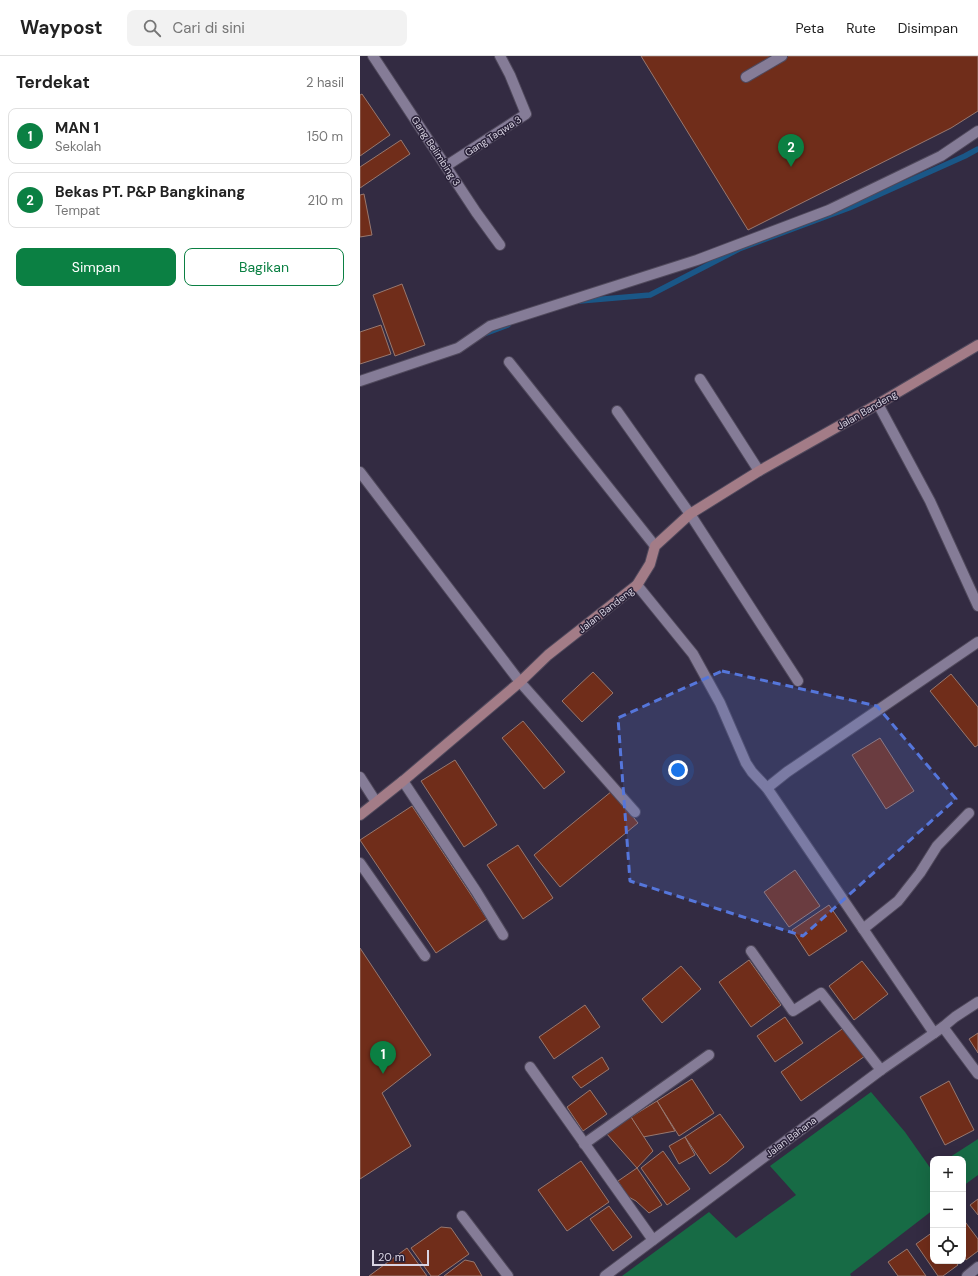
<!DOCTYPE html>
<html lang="id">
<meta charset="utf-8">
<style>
:root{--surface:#fff;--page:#f2f2f2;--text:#222;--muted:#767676;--line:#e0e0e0;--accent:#0b8043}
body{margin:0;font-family:"DM Sans",sans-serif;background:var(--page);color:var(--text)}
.controls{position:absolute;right:12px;bottom:12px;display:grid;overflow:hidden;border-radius:8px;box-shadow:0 4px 16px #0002}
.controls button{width:36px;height:36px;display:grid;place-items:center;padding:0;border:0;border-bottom:1px solid var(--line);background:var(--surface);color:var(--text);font:20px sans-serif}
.scale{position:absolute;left:12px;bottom:10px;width:57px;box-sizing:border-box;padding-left:4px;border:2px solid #d9d4e3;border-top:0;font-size:11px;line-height:14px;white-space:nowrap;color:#d9d4e3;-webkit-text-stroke:3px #292138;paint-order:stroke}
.you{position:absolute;left:318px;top:714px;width:14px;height:14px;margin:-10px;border:3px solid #fff;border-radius:50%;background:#1a73e8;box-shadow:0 0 0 6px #1a73e833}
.badge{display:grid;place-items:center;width:26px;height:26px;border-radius:50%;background:var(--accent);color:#fff;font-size:13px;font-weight:700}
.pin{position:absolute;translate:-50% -33px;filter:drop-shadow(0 1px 2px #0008)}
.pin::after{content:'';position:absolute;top:21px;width:14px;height:12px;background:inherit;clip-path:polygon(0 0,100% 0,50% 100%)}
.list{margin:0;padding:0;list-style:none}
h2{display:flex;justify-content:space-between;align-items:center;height:52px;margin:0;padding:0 16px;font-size:17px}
h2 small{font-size:13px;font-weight:400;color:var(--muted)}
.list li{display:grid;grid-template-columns:26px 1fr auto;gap:12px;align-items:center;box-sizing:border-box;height:56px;margin:0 8px 8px;padding:0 8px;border:1px solid var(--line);border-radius:8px}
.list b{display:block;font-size:15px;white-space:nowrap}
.list p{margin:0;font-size:13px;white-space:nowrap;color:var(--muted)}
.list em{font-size:13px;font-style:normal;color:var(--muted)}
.actions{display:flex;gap:8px;padding:12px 16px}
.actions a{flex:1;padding:9px 0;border:1px solid var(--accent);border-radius:8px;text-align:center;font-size:14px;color:var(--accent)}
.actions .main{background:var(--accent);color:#fff}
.icon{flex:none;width:22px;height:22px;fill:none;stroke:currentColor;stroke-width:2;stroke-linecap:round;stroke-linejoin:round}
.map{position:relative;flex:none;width:618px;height:1220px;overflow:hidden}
header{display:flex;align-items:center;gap:24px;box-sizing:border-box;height:56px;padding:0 20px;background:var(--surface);border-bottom:1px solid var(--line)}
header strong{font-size:19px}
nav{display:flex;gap:22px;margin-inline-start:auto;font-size:14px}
.search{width:280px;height:36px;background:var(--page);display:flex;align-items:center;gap:10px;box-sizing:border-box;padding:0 14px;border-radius:8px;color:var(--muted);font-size:15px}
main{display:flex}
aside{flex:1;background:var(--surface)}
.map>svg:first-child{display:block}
.forest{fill:#176b45}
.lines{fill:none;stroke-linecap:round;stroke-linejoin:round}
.stream{stroke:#1a5787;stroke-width:5.5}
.building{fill:#702d1a;stroke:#98786f}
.lane-casing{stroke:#50495c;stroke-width:12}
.street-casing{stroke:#50495c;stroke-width:12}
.secondary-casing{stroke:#50495c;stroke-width:12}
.lane{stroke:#857c97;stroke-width:10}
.street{stroke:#857c97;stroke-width:10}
.secondary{stroke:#a37c87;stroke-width:10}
.marked{fill:#5576db;fill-opacity:0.2;stroke:#5576db;stroke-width:3;stroke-dasharray:8 5;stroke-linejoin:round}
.labels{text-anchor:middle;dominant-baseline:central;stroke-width:3;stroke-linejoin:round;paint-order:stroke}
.street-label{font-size:10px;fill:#d9d4e3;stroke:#292138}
</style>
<header>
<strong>Waypost</strong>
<div class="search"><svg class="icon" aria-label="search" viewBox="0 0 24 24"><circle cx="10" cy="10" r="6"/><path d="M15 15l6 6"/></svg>Cari di sini</div>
<nav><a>Peta</a><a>Rute</a><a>Disimpan</a></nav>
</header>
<main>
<aside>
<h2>Terdekat<small>2 hasil</small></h2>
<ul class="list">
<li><span class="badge">1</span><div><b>MAN 1</b><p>Sekolah</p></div><em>150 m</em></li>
<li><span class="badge">2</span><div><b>Bekas PT. P&amp;P Bangkinang</b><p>Tempat</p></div><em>210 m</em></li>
</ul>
<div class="actions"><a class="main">Simpan</a><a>Bagikan</a></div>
</aside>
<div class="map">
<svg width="618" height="1220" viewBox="0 0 618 1220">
<rect width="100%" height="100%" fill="#332b42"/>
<g class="forest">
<polygon points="511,1036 545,1076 571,1113 573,1112 573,1154 490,1218 491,1220 262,1220 349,1156 376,1182 436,1139 410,1110"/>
<polygon points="618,1083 618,1119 603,1130 603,1103 587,1103"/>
</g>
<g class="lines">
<g class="stream">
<polyline points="220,245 290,239 379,193 489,152 605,100 618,93"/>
<polyline points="124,278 148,269"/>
</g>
</g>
<g class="building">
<polygon points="281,0 618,0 618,55 591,72 388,174"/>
<polygon points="2,38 30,79 0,100 0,39"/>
<polygon points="41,84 50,98 0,132 0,111"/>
<polygon points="4,138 12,179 0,181 0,139"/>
<polygon points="42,228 65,289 35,300 13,239"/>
<polygon points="21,269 31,298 0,308 0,276"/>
<polygon points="233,616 253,637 222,666 202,645"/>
<polygon points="591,618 618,651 618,689 615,691 570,635"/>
<polygon points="163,665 205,716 184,733 142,682"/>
<polygon points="520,682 554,735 526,753 492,699"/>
<polygon points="95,704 137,769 104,791 61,725"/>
<polygon points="252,735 278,767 200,831 174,799"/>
<polygon points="52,750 127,863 76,897 0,784"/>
<polygon points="158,789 193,842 163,863 127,809"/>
<polygon points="435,814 460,850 429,871 404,836"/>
<polygon points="469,849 487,875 449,900 432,874"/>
<polygon points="0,892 71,999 22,1037 51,1090 0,1123"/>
<polygon points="389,904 421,949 391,971 359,926"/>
<polygon points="502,905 528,938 494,964 469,930"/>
<polygon points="321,910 341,933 302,967 282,943"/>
<polygon points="225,949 240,971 194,1003 179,981"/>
<polygon points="425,961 443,987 415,1006 397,980"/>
<polygon points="485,971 505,1000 441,1045 421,1016"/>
<polygon points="618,977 618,997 609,983"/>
<polygon points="242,1001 249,1013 221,1032 212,1021"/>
<polygon points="332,1023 354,1057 319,1080 297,1045"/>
<polygon points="589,1025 614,1074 585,1089 560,1041"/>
<polygon points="230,1034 247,1058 223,1075 207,1051"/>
<polygon points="297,1045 315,1075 283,1081 271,1061"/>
<polygon points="360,1058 384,1091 367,1106 350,1118 325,1081"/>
<polygon points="271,1061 293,1095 277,1112 246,1077"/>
<polygon points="325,1081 335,1099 319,1108 309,1090"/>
<polygon points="303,1095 330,1133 307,1149 281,1112"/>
<polygon points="221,1105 249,1146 207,1175 178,1134"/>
<polygon points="277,1112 302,1149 289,1157 276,1145 267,1140 258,1125"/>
<polygon points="618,1143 618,1159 610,1149"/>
<polygon points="249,1150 272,1181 253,1195 230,1163"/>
<polygon points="603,1163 618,1183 618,1195 606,1204 603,1199"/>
<polygon points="81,1171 91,1172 109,1198 78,1220 71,1220 51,1192"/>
<polygon points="573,1176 573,1205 595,1205 598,1209 583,1220 578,1220 556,1188"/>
<polygon points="47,1192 67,1220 9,1220"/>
<polygon points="547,1193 566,1220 538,1220 528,1206"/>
<polygon points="105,1204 114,1206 122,1220 84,1220"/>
</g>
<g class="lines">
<g class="lane-casing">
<polyline id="lane" points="386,21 422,0"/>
</g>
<g class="street-casing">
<g id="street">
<polyline points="13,0 116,156 140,189"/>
<polyline points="86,110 166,58 150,19 140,0"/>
<polyline points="149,306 295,490"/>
<polyline points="340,323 399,415"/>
<polyline points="0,325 98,292 130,270 337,204 469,154 581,100 618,75"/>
<polyline points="518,348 570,445 618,550"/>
<polyline points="257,355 330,458 438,625"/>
<polyline points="0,416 160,626 275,756"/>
<polyline points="277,529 333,598 360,647 386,707 392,716 407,732 574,977"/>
<polyline points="0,721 16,746"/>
<polyline points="43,725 116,835 143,879"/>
<polyline points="407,732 427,716 618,586"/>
<polyline points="0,807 65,900"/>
<polyline points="503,873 538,845 560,817 577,790 609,757"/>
<polyline points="391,895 433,955 461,937 521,1014"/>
<polyline points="583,971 618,1018"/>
<polyline points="170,1011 293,1184"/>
<polyline points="224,1088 349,999"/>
<polyline points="102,1160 148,1220"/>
<polyline points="245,1220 521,1014 583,971 595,961 618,946"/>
<polyline points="607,1220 618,1211"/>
</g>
</g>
<g class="secondary-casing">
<polyline id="secondary" points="0,759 43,725 160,626 188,599 277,529 290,508 295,490 330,458 399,415 518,348 618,289"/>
</g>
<use href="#lane" class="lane"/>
<use href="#street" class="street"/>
<use href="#secondary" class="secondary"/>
</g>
<path class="marked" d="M362,615L517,650L596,743L443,880L270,825L258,662Z"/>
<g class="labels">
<g class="street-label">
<text transform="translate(133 80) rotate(-33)">Gang Taqwa 3</text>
<text transform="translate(76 95) rotate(57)">Gang Belimbing 3</text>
<text transform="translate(507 354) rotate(-30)">Jalan Bandeng</text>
<text transform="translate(246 554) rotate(-38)">Jalan Bandeng</text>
<text transform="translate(431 1081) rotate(-37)">Jalan Bahana</text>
</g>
</g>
</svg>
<div class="controls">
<button>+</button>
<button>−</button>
<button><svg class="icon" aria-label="locate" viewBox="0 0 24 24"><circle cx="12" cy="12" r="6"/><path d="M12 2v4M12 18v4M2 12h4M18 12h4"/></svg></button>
</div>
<div class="scale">20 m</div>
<div class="you"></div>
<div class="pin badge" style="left:23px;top:1018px">1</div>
<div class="pin badge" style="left:431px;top:111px">2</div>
</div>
</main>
